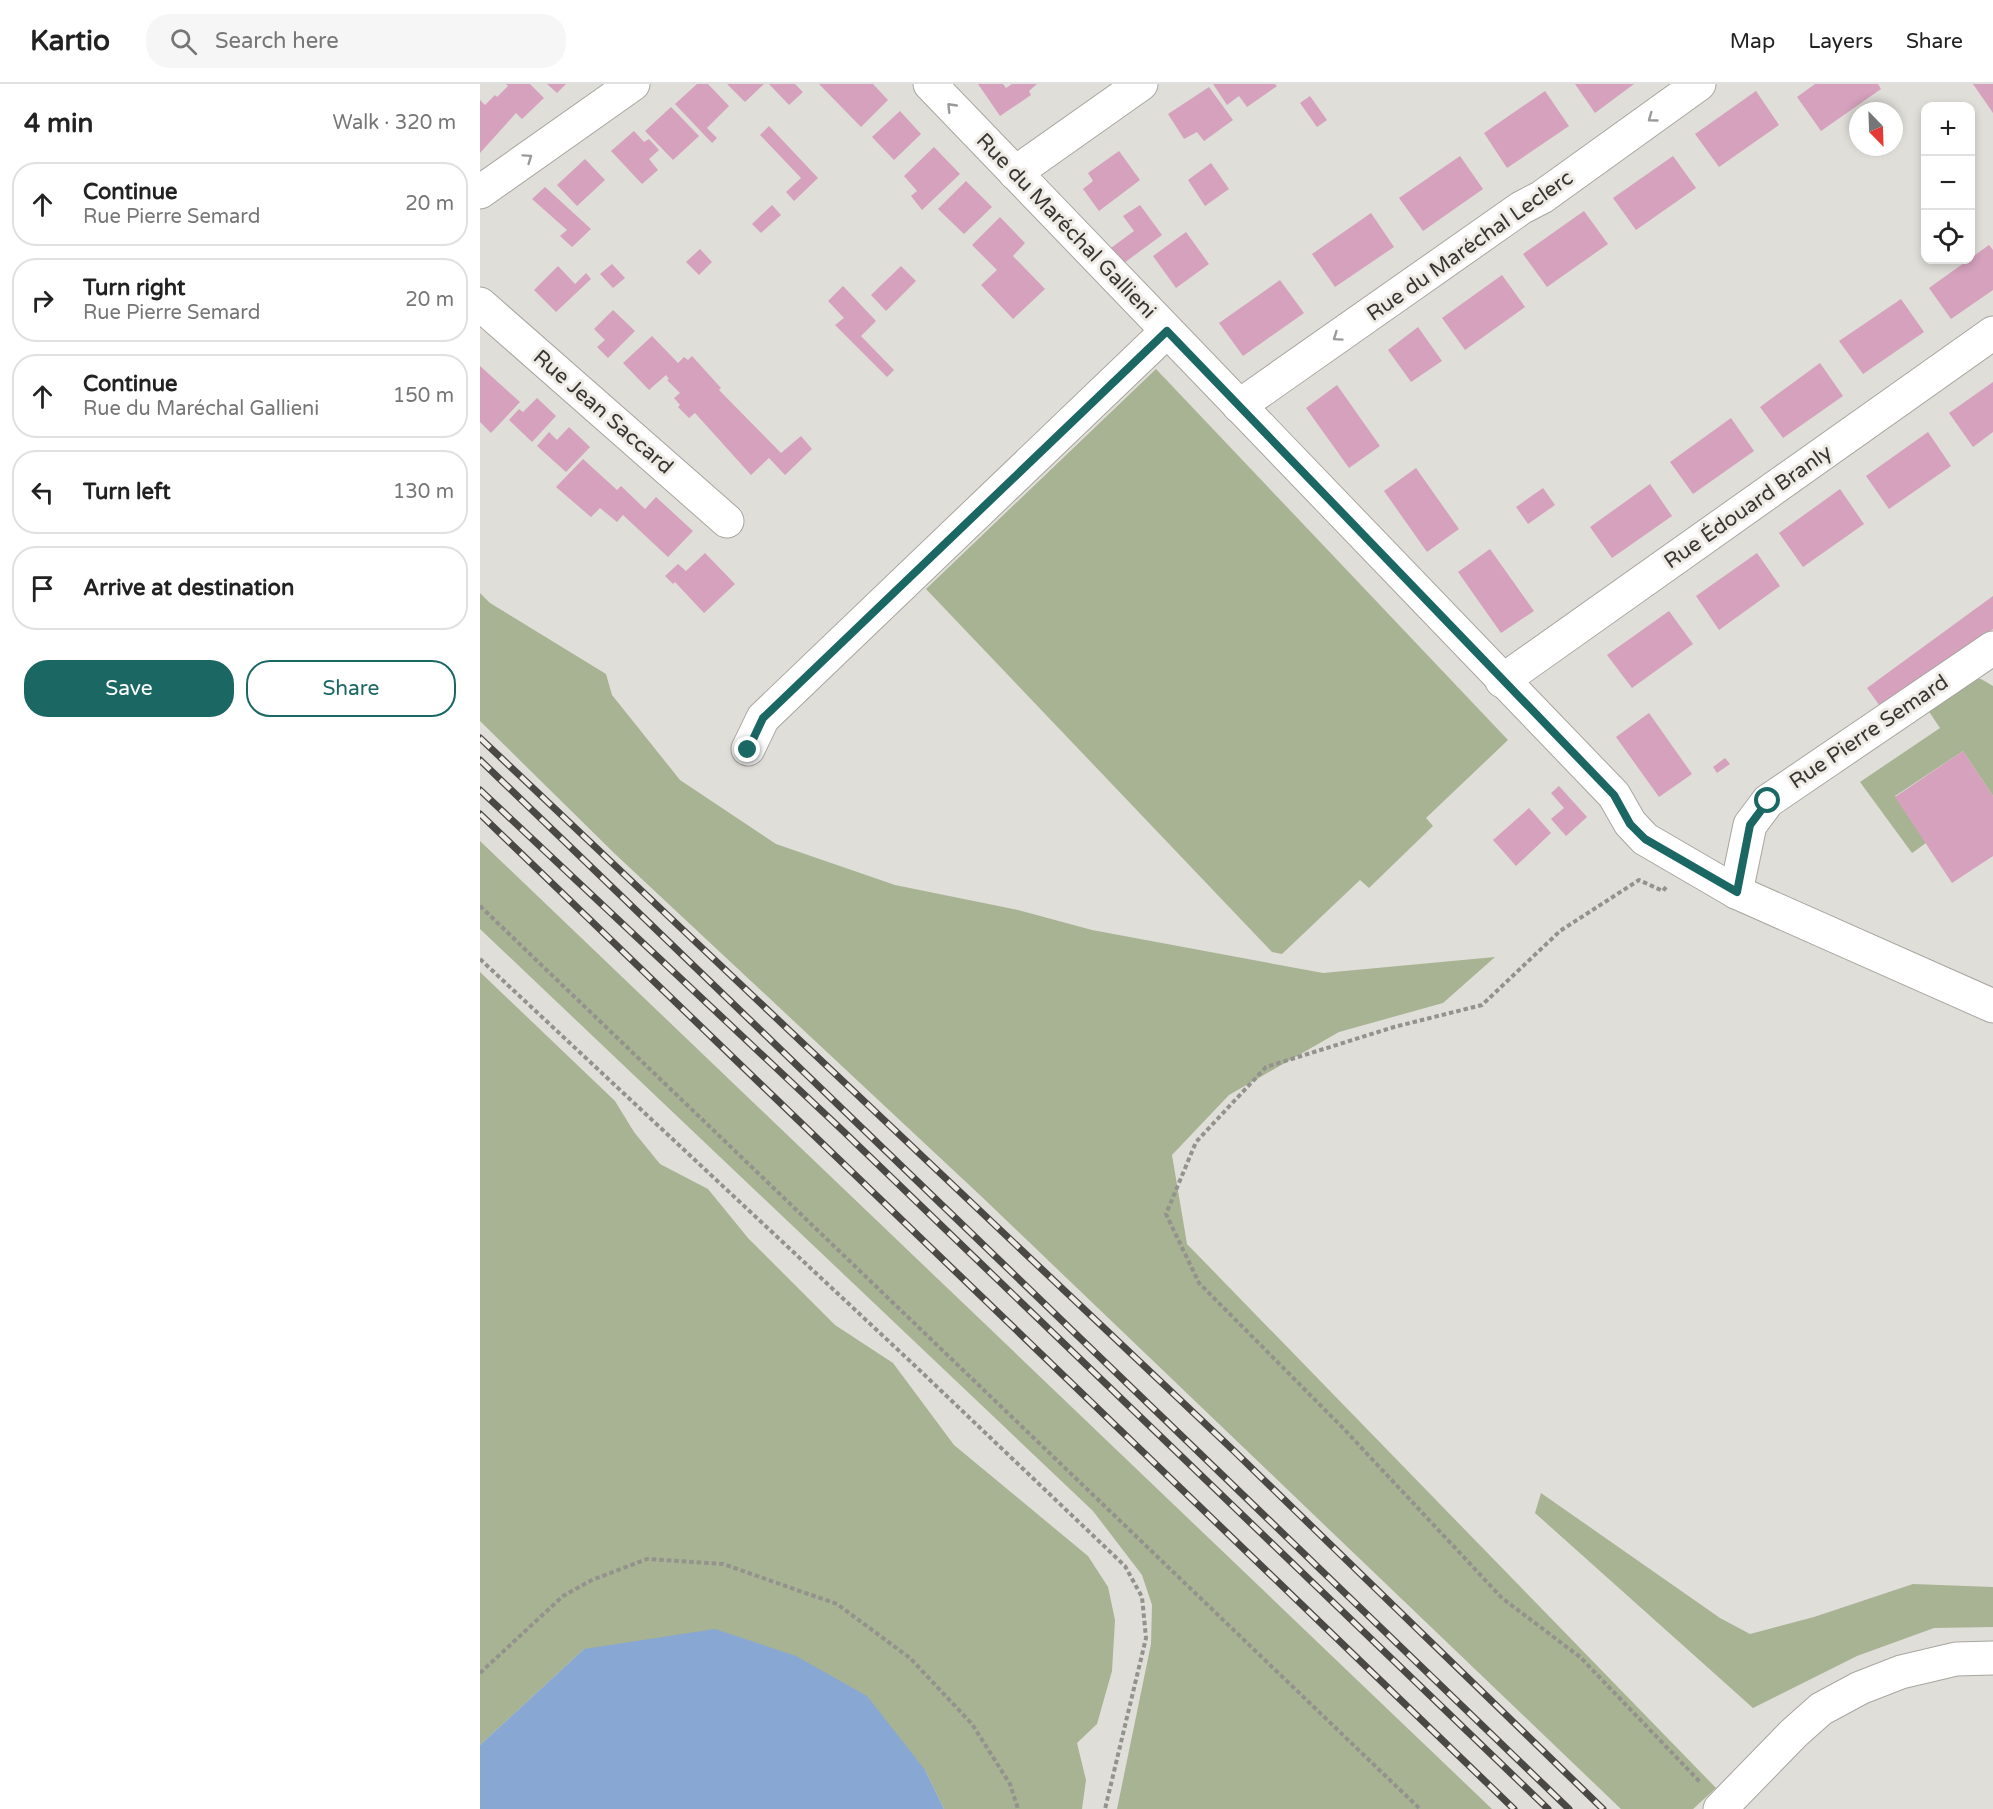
<!DOCTYPE html>
<meta charset="utf-8">
<style>
:root{--surface:#fff;--page:#f6f6f6;--text:#222;--muted:#767676;--line:#e0e0e0;--accent:#1b6763}
body{margin:0;font-family:"Varela Round",sans-serif;background:var(--page);color:var(--text)}
.controls{position:absolute;right:18px;top:18px;display:grid;overflow:hidden;border-radius:12px;box-shadow:0 3px 9px #0003}
.controls button{width:54px;height:54px;display:grid;place-items:center;padding:0;border:0;border-bottom:2px solid var(--line);background:var(--surface);color:var(--text);font:30px sans-serif}
.compass{position:absolute;left:1369px;top:18px;width:54px;height:54px;border-radius:50%;background:var(--surface);box-shadow:0 3px 9px #0003;rotate:157deg}
.stop{position:absolute;width:18px;height:18px;margin:-14px;border:4px solid #1b6763;border-radius:50%;background:#fff}
.stop.end{background:#1b6763;border-color:#fff;box-shadow:0 2px 6px #0008}
.list{margin:0;padding:0;list-style:none}
h2{display:flex;justify-content:space-between;align-items:center;height:78px;margin:0;padding:0 24px;font-size:26px}
h2 small{font-size:20px;font-weight:400;color:var(--muted)}
.list li{display:grid;grid-template-columns:39px 1fr auto;gap:18px;align-items:center;box-sizing:border-box;height:84px;margin:0 12px 12px;padding:0 12px;border:2px solid var(--line);border-radius:24px}
.list b{display:block;font-size:22px;white-space:nowrap}
.list p{margin:0;font-size:20px;white-space:nowrap;color:var(--muted)}
.list em{font-size:20px;font-style:normal;color:var(--muted)}
.actions{display:flex;gap:12px;padding:18px 24px}
.actions a{flex:1;padding:14px 0;border:2px solid var(--accent);border-radius:24px;text-align:center;font-size:21px;color:var(--accent)}
.actions .main{background:var(--accent);color:#fff}
.icon{flex:none;width:33px;height:33px;fill:none;stroke:currentColor;stroke-width:2;stroke-linecap:round;stroke-linejoin:round}
.map{position:relative;flex:none;width:1513px;height:1725px;overflow:hidden}
header{display:flex;align-items:center;gap:36px;box-sizing:border-box;height:84px;padding:0 30px;background:var(--surface);border-bottom:2px solid var(--line)}
header strong{font-size:28px}
nav{display:flex;gap:33px;margin-inline-start:auto;font-size:21px}
.search{width:420px;height:54px;background:var(--page);display:flex;align-items:center;gap:15px;box-sizing:border-box;padding:0 21px;border-radius:24px;color:var(--muted);font-size:22px}
main{display:flex}
aside{flex:1;background:var(--surface)}
.map>svg:first-child{display:block}
.green{fill:#a7b393}
.water{fill:#88a7d2}
.building{fill:#d5a1bc}
.lines{fill:none;stroke-linecap:round;stroke-linejoin:round}
.minor-casing{stroke:#a8a6a0;stroke-width:35}
.path{stroke:#93928d;stroke-width:4;stroke-dasharray:4.5 3;stroke-linecap:butt}
.minor{stroke:#fff;stroke-width:33}
.rail-casing{stroke:#494845;stroke-width:7}
.rail{stroke:#eeebe5;stroke-width:4.5;stroke-dasharray:14;stroke-linecap:butt}
.oneway{stroke:#9b9a99}
.route{stroke:#1b6763;stroke-width:8}
.labels{text-anchor:middle;dominant-baseline:central;stroke-width:6;stroke-linejoin:round;paint-order:stroke}
.street-label{font-size:21px;fill:#373633;stroke:#eeebe5}
</style>
<header>
<strong>Kartio</strong>
<div class="search"><svg class="icon" aria-label="search" viewBox="0 0 24 24"><circle cx="10" cy="10" r="6"/><path d="M15 15l6 6"/></svg>Search here</div>
<nav><a>Map</a><a>Layers</a><a>Share</a></nav>
</header>
<main>
<aside>
<h2>4 min<small>Walk · 320 m</small></h2>
<ul class="list">
<li><svg class="icon" aria-label="ahead" viewBox="0 0 24 24"><path d="M12 20V5M6 11l6-6 6 6"/></svg><div><b>Continue</b><p>Rue Pierre Semard</p></div><em>20 m</em></li>
<li><svg class="icon" aria-label="right" viewBox="0 0 24 24"><path d="M7 20v-9h11M14 6l5 5-5 5"/></svg><div><b>Turn right</b><p>Rue Pierre Semard</p></div><em>20 m</em></li>
<li><svg class="icon" aria-label="ahead" viewBox="0 0 24 24"><path d="M12 20V5M6 11l6-6 6 6"/></svg><div><b>Continue</b><p>Rue du Maréchal Gallieni</p></div><em>150 m</em></li>
<li><svg class="icon" aria-label="left" viewBox="0 0 24 24"><path d="M17 20v-9H6M10 6l-5 5 5 5"/></svg><div><b>Turn left</b></div><em>130 m</em></li>
<li><svg class="icon" aria-label="arrive" viewBox="0 0 24 24"><path d="M6 21V4h12l-3 4 3 4H6"/></svg><div><b>Arrive at destination</b></div></li>
</ul>
<div class="actions"><a class="main">Save</a><a>Share</a></div>
</aside>
<div class="map">
<svg width="1513" height="1725" viewBox="0 0 1513 1725">
<rect width="100%" height="100%" fill="#e0ded8"/>
<g class="green">
<polygon points="676,285 1028,656 946,734 953,742 889,804 880,796 802,870 792,868 446,505"/>
<polygon points="0,509 10,519 126,590 132,611 200,696 296,760 415,801 538,826 612,846 843,889 1015,873 963,919 859,948 749,1011 692,1071 707,1160 1236,1704 1213,1725 1141,1725 502,1113 134,769 0,637"/>
<polygon points="1495,595 1501,595 1513,602 1513,712 1483,667 1415,712 1446,759 1432,769 1380,698 1460,644 1446,623"/>
<polygon points="0,757 1012,1725 637,1725 671,1560 672,1521 662,1491 613,1427 0,845"/>
<polygon points="0,888 135,1017 154,1048 180,1080 228,1105 268,1154 355,1241 413,1279 474,1361 608,1472 628,1503 635,1536 632,1587 617,1640 597,1659 606,1696 602,1725 464,1725 445,1686 104,1565 0,1661"/>
<polygon points="1061,1409 1240,1534 1270,1550 1334,1533 1433,1500 1513,1503 1513,1543 1454,1544 1377,1572 1273,1624 1055,1429"/>
</g>
<polygon class="water" points="235,1545 316,1572 387,1612 445,1686 464,1725 0,1725 0,1661 104,1565"/>
<g class="building">
<polygon points="26,0 50,0 64,14 42,35 36,29 0,69 0,16 5,21 15,11 17,13 28,2"/>
<polygon points="67,0 86,0 77,9"/>
<polygon points="217,0 228,0 249,22 227,44 237,54 232,59 195,20"/>
<polygon points="247,0 284,0 265,18"/>
<polygon points="289,0 315,0 323,8 309,21"/>
<polygon points="339,0 393,0 408,16 381,43"/>
<polygon points="498,0 523,0 526,4 532,0 557,0 549,7 551,11 520,32"/>
<polygon points="733,0 795,0 797,2 767,23 759,12 747,21"/>
<polygon points="1095,0 1154,0 1115,29"/>
<polygon points="1335,0 1398,0 1401,5 1341,47 1317,13"/>
<polygon points="1493,0 1513,0 1513,29"/>
<polygon points="729,3 753,36 724,57 717,48 704,55 688,30"/>
<polygon points="1065,7 1089,42 1027,84 1004,49"/>
<polygon points="1276,7 1299,41 1239,83 1215,50"/>
<polygon points="830,12 847,36 837,43 820,19"/>
<polygon points="191,23 219,52 193,76 165,47"/>
<polygon points="420,27 441,50 414,76 392,53"/>
<polygon points="289,42 338,94 314,117 306,108 321,94 280,51"/>
<polygon points="154,47 164,58 169,55 179,66 169,75 178,86 162,100 131,67"/>
<polygon points="454,63 480,90 442,126 431,112 437,107 424,92"/>
<polygon points="639,67 660,96 619,127 603,105 613,97 608,89"/>
<polygon points="980,72 1003,105 943,147 919,114"/>
<polygon points="1193,72 1216,104 1156,146 1133,114"/>
<polygon points="105,75 125,96 97,122 77,101"/>
<polygon points="731,79 749,105 725,122 708,96"/>
<polygon points="486,97 512,123 484,150 458,125"/>
<polygon points="65,103 111,145 92,163 80,152 87,146 52,115"/>
<polygon points="292,121 301,131 281,149 272,140"/>
<polygon points="660,121 682,151 644,179 631,164 654,147 643,132"/>
<polygon points="1104,127 1128,160 1067,203 1043,170"/>
<polygon points="891,129 914,163 855,203 832,170"/>
<polygon points="520,133 545,159 533,172 565,205 533,235 501,201 517,186 492,161"/>
<polygon points="706,148 729,180 696,204 673,172"/>
<polygon points="1509,161 1513,166 1513,206 1471,235 1449,204"/>
<polygon points="220,165 232,178 219,191 206,178"/>
<polygon points="132,180 145,194 133,204 120,190"/>
<polygon points="78,182 95,200 106,189 111,195 76,228 54,206"/>
<polygon points="421,182 436,197 406,227 391,211"/>
<polygon points="1022,191 1045,223 985,266 962,234"/>
<polygon points="800,196 824,229 763,272 739,239"/>
<polygon points="363,202 396,237 381,252 414,286 407,293 355,241 364,234 348,217"/>
<polygon points="1421,215 1444,248 1383,290 1359,257"/>
<polygon points="133,226 155,247 128,274 117,263 125,256 114,245"/>
<polygon points="938,243 962,277 931,298 908,266"/>
<polygon points="172,252 198,279 204,273 208,276 212,272 241,304 239,306 301,369 321,352 332,365 305,391 289,374 271,391 215,329 209,334 198,323 200,321 194,314 200,309 187,296 189,295 186,291 169,306 143,279"/>
<polygon points="1340,279 1363,312 1303,354 1280,323"/>
<polygon points="0,282 40,318 11,349 0,338"/>
<polygon points="1513,298 1513,348 1493,363 1469,329"/>
<polygon points="857,301 900,362 869,384 826,324"/>
<polygon points="57,314 76,332 52,358 29,336 39,325 43,328"/>
<polygon points="1251,334 1274,367 1213,410 1190,378"/>
<polygon points="89,343 110,363 86,388 57,362 69,348 77,356"/>
<polygon points="1448,348 1471,382 1409,425 1386,392"/>
<polygon points="103,375 137,406 141,402 165,425 176,413 213,447 188,473 143,431 137,438 120,424 111,433 76,403"/>
<polygon points="936,384 979,445 947,468 904,407"/>
<polygon points="1170,400 1192,432 1132,474 1110,443"/>
<polygon points="1063,404 1075,421 1048,440 1036,423"/>
<polygon points="1360,405 1384,440 1323,483 1299,449"/>
<polygon points="1010,465 1054,527 1021,549 978,488"/>
<polygon points="225,469 255,500 224,529 195,498 193,500 185,492 198,480 206,487"/>
<polygon points="1277,469 1300,502 1239,546 1216,512"/>
<polygon points="1513,512 1513,545 1402,625 1387,604"/>
<polygon points="1189,527 1213,560 1152,604 1127,571"/>
<polygon points="1169,629 1212,690 1179,713 1136,653"/>
<polygon points="1483,667 1513,712 1513,772 1472,799 1415,713"/>
<polygon points="1245,674 1250,680 1237,689 1233,683"/>
<polygon points="1079,702 1107,733 1086,752 1071,735 1084,724 1071,709"/>
<polygon points="1049,724 1071,749 1036,782 1013,756"/>
</g>
<g class="lines">
<g class="minor-casing">
<g id="minor">
<polyline points="450,0 1134,711 1150,739 1165,755 1256,808 1513,922"/>
<polyline points="535,89 661,0"/>
<polyline points="0,108 153,0"/>
<polyline points="0,220 247,437"/>
<polyline points="759,322 1041,124 1062,113 1219,0"/>
<polyline points="1022,597 1513,249"/>
<polyline points="268,665 283,634 687,247"/>
<polyline points="1256,808 1270,741 1288,717 1513,564"/>
<polyline points="1240,1725 1314,1649 1341,1625 1380,1604 1421,1588 1476,1575 1513,1574"/>
</g>
</g>
<g class="path">
<polyline points="1186,803 1183,807 1159,796 1080,847 1002,921 914,943 786,983 716,1058 686,1130 719,1199 862,1343 1022,1514 1100,1573 1220,1698"/>
<polyline points="0,822 940,1725"/>
<polyline points="0,875 432,1279 645,1482 662,1513 666,1554 625,1725"/>
<polyline points="0,1589 83,1512 112,1496 167,1475 243,1480 357,1520 430,1574 492,1640 530,1700 538,1725"/>
</g>
<use href="#minor" class="minor"/>
<g class="rail-casing">
<g id="rail">
<polyline points="0,654 753,1366 1123,1725"/>
<polyline points="0,676 1089,1725"/>
<polyline points="0,706 361,1045 1068,1725"/>
<polyline points="0,730 1034,1725"/>
</g>
</g>
<use href="#rail" class="rail"/>
</g>
<defs><path id="oneway-chevron" d="M-2-3.5L2.5 0L-2 3.5" fill="none" stroke-width="1.6" stroke-linecap="round" stroke-linejoin="round" transform="scale(1.5)"/></defs>
<g class="oneway">
<use href="#oneway-chevron" transform="translate(471 23) rotate(-134)"/>
<use href="#oneway-chevron" transform="translate(1172 34) rotate(144)"/>
<use href="#oneway-chevron" transform="translate(48 74) rotate(-35)"/>
<use href="#oneway-chevron" transform="translate(857 253) rotate(145)"/>
</g>
<g class="lines">
<polyline class="route" points="268,666 283,634 687,247 1134,711 1150,740 1165,755 1257,808 1270,741 1288,717"/>
</g>
<g class="labels">
<g class="street-label">
<text transform="translate(586 142) rotate(46)">Rue du Maréchal Gallieni</text>
<text transform="translate(990 162) rotate(-35)">Rue du Maréchal Leclerc</text>
<text transform="translate(123 328) rotate(41)">Rue Jean Saccard</text>
<text transform="translate(1268 423) rotate(-35)">Rue Édouard Branly</text>
<text transform="translate(1389 648) rotate(-34)">Rue Pierre Semard</text>
</g>
</g>
</svg>
<div class="controls">
<button>+</button>
<button>−</button>
<button><svg class="icon" aria-label="locate" viewBox="0 0 24 24"><circle cx="12" cy="12" r="6"/><path d="M12 2v4M12 18v4M2 12h4M18 12h4"/></svg></button>
</div>
<svg class="compass" viewBox="-18 -18 36 36"><path d="M0-13l5 13h-10z" fill="#e53935"/><path d="M0 13l5-13h-10z" fill="#767676"/></svg>
<div class="stop" style="left:1288px;top:717px"></div>
<div class="stop end" style="left:268px;top:666px"></div>
</div>
</main>
